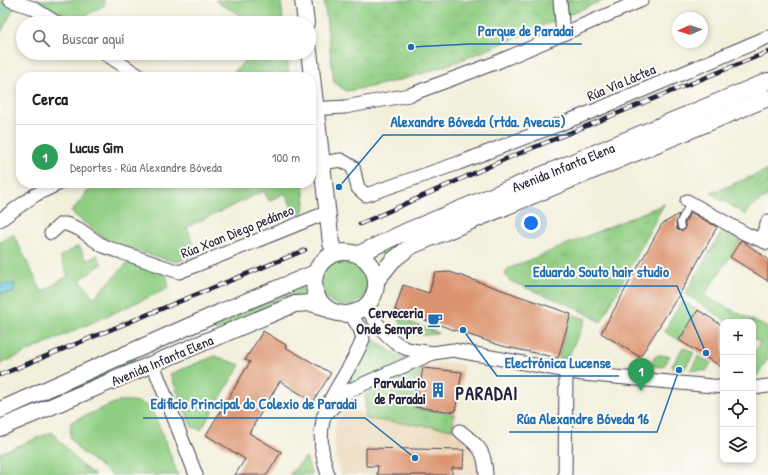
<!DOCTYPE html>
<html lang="es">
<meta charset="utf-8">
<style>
:root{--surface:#fff;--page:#f2f2f2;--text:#202124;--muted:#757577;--line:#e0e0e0;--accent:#111827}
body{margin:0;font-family:"Patrick Hand",sans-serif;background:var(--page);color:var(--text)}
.controls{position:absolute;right:12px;bottom:12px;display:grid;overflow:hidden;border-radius:8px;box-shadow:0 2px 6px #0003}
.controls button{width:36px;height:36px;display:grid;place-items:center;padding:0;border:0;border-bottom:1px solid var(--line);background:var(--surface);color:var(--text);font:20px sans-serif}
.compass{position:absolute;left:672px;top:12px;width:36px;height:36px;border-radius:50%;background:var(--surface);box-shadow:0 2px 6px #0003;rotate:267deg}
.you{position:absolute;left:531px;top:223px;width:14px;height:14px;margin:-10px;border:3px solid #fff;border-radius:50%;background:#1a73e8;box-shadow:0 0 0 6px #1a73e833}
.badge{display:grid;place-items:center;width:26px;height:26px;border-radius:50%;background:var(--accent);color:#fff;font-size:13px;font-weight:700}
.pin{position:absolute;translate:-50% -33px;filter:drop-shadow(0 1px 2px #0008)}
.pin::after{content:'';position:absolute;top:21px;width:14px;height:12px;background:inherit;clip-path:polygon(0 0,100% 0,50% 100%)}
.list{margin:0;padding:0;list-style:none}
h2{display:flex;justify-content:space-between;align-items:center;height:52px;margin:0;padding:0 16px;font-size:17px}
h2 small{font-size:13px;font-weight:400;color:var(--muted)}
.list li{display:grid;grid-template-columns:26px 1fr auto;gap:12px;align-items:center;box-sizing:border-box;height:64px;padding:0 16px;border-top:1px solid var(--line)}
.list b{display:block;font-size:15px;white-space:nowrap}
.list p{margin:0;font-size:13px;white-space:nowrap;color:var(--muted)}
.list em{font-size:13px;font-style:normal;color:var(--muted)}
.icon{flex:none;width:22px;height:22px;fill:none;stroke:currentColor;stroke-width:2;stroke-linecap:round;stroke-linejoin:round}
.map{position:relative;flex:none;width:768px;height:475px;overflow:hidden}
.search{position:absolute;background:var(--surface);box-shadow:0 2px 6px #0003;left:16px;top:16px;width:300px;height:44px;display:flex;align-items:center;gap:10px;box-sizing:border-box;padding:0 14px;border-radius:22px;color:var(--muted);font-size:15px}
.panel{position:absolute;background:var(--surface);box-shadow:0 2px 6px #0003;left:16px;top:72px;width:300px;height:116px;border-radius:16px}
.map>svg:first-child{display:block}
.built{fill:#ebd8ba}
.grass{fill:#90ce83;stroke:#59785f}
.park{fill:url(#park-crowns);stroke:#59785f}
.garden{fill:url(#garden-furrows);stroke:#59785f}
.water{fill:url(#water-rules);stroke:#40758a}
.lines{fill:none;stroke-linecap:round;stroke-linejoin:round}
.stream{stroke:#5ec8da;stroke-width:4}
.building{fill:#dc946f}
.service-casing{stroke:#414153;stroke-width:8}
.minor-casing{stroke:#414153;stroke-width:15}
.tertiary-casing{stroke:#414153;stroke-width:18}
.service{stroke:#fff;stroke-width:6}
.minor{stroke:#fff;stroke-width:13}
.tertiary{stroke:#fff;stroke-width:16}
.rail-casing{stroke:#22223b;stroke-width:4.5}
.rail{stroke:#fdfcf7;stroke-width:3;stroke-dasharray:9;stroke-linecap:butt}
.labels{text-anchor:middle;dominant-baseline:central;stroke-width:4;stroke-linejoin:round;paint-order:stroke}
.street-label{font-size:14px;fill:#22223b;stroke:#fdfcf7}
.poi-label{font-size:14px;font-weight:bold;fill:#22223b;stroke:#fdfcf7;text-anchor:end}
.district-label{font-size:18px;font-weight:bold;letter-spacing:1px;fill:#22223b;stroke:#fdfcf7}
.leader{fill:none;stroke:#1f6fb2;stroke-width:1.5}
.callout-dot{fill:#1f6fb2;stroke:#fdfcf7;stroke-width:1.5}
.callout-label{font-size:15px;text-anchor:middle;font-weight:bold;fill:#1f6fb2;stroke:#fdfcf7;stroke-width:4;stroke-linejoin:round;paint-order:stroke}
</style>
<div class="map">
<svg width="768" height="475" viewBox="0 0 768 475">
<defs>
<pattern id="park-crowns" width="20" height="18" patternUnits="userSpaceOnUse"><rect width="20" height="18" fill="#90ce83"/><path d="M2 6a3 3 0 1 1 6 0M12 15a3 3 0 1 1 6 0" fill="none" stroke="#7cb172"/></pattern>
<pattern id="garden-furrows" width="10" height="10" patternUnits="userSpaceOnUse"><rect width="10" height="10" fill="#90ce83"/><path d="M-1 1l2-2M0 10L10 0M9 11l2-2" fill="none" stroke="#7cb172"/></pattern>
<pattern id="water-rules" width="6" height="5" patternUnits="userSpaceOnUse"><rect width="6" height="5" fill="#5ec8da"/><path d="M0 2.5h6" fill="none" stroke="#4da2b2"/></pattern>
</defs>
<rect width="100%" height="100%" fill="#fdfcf7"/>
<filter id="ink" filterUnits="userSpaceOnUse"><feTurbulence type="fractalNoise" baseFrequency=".025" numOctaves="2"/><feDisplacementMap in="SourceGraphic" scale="8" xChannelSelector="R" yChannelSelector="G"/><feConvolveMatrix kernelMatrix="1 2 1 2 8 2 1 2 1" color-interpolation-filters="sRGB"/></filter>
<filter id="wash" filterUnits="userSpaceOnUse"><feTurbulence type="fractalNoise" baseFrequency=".012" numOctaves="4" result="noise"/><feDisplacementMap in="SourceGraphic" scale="16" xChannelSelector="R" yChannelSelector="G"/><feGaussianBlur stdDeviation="0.9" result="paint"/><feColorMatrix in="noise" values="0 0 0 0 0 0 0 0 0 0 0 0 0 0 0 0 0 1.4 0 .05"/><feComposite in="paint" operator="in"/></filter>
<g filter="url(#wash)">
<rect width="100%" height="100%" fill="#f2efdb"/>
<polygon class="built" points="452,362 463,366 463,383 453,434 463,437 480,461 481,475 341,475 336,458 334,437 336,424 344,410 364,412 365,394 422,366"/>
<g class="grass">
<polygon points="0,0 16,5 0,34"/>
<polygon points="25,0 104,0 105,5 72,23 68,23"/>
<polygon points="215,0 281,0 283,23 241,23 239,14 218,3"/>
<polygon points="244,53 287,53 289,77 225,77 234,72 244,62"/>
<polygon points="104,183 303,183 305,204 302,213 295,214 285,193 269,201 264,191 187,227 197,255 176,262 111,244 71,212 88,191"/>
<polygon points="724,228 741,240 704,296 768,328 768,358 758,375 753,375 753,354 760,343 753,338 753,322 728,322 685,294"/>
<polygon points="13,234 42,292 68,276 60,256 79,246 87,261 97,255 102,264 80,280 94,298 129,261 166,273 169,288 0,364 0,242"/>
<polygon points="399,241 401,244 385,259 379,252"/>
<circle cx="345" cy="282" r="24"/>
<polygon points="302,287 304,296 216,331 213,324"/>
<polygon points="682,301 698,310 679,340 664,331"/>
<polygon points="571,314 586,319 567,359 558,358"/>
<path d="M397,317L438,333C420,338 406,335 397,317Z"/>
<polygon points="370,340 375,340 393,353 408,359 340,393"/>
<polygon points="683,347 694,353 684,370 674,369 672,366"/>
<polygon points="658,355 670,356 663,367 650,366 654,358"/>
<polygon points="215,356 240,365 201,430 192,427 170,374"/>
<polygon points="699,356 711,363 706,371 690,370"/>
<polygon points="135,357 138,363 0,424 0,418"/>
<path d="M119,401C128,401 139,400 147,406C157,413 172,461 178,475H112L79,450L70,437L71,422Z"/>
<polygon points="52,432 81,465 95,475 0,475 0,453"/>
</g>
<g class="park">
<path d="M324,0H604C520,34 436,79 346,91L334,82Z"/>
<polygon points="664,204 601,322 574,307 510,281 505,274 508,269"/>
<polygon points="422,367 418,383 415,384 414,388 417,392 413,408 454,414 452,429 366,419 365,394"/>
<polygon points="306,457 312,475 289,475"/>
</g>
<path class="garden" d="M768,170V197C758,201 752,205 746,215L711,193Z"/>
<polygon class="water" points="0,284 15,284 14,293 0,294"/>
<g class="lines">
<polyline class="stream" points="0,9 5,11"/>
</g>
<g id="blocks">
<g class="building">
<polygon points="690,212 717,227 682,290 640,357 601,333 662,224 679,214 676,223 677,230 682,231 685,229 685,223"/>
<polygon points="741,240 768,259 768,281 730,257"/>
<polygon points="450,272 571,314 558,358 502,346 395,310 403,285 429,293 435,273"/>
<polygon points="698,310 723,326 723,368 679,340"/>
<polygon points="263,331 286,345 285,347 331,373 313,402 280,381 249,433 281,452 267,475 235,475 245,459 206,435 250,362 245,360"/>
<polygon points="423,368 462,372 455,412 415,407 418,391 414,388 421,379"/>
<polygon points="366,448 464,450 463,468 452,468 452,475 377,475 378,466 366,466"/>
</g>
</g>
</g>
<g filter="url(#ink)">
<use href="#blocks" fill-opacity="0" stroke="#414153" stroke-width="1"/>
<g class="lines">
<g class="service-casing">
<polyline id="service" points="681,227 680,222 690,203"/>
</g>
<g class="minor-casing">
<g id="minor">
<polyline points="10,0 33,8 57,23"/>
<polyline points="560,0 563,34"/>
<polyline points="104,53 141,77"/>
<polyline points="311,109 345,107 409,95 495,63 642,0"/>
<polyline points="322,163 341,160 353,167 358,188 366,195 459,163 594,111 768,37"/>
<polyline points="687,201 746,234 768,243"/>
<polyline points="0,220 35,195 60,183"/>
<polyline points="51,233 61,224 66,224 79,229 103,246 179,272 328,212"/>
<polyline points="761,239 768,221"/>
<path d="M366,307C374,321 389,341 405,348C413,351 424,351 433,353"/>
<polyline points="153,364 196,475"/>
<polyline points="753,388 768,386"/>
<polyline points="323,417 350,390 433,353 453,350 583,374 723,387"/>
<path d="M460,431C479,446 485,450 486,475"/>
<path d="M328,475C306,409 342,392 363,339L360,329L350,313"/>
<polyline points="565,475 566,372"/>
</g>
</g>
<g class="tertiary-casing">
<g id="tertiary">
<polyline points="303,0 306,23"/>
<polyline points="309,51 331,243 335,253"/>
<circle cx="345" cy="283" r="31"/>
<polyline points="359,254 405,232 768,81"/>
<polyline points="376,281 393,260 411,246 768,98"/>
<polyline points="0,410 221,312 315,273"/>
<polyline points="0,428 295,304 311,303 325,307"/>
</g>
</g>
<use href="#service" class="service"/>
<use href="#minor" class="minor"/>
<use href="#tertiary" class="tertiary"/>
<g class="rail-casing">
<g id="rail">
<polyline points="360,224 508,158 768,52"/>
<polyline points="0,375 305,250"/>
</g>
</g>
<use href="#rail" class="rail"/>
</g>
</g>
<defs>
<g id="cafe-bare" transform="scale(1.2)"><path d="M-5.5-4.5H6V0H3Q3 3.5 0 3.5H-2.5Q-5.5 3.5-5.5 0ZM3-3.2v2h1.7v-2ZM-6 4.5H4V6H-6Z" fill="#1f6fb2" stroke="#fdfcf7" stroke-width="2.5" paint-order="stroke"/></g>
<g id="building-bare" transform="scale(1.2)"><path d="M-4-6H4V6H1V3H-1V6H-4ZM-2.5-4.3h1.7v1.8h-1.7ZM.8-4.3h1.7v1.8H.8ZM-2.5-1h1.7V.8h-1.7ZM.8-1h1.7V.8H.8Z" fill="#1f6fb2" stroke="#fdfcf7" stroke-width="2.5" paint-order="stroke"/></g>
</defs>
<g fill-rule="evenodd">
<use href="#cafe-bare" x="435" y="320"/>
<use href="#building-bare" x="438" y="390"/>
</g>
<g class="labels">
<g class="street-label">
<text transform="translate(621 82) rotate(-23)">Rúa Vía Láctea</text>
<text transform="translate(563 167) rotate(-22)">Avenida Infanta Elena</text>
<text transform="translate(237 231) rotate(-22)">Rúa Xoan Diego pedáneo</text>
<text transform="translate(162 360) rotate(-23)">Avenida Infanta Elena</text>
</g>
<g class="poi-label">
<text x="423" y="312">Cerveceria<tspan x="423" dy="16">Onde Sempre</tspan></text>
<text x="426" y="382">Parvulario<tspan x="426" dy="16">de Paradai</tspan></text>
</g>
<g class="district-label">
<text x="487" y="393">PARADAI</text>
</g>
</g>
<path class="leader" d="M411 47L470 44H582M339 187L383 135H574M706 353L677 286H525M463 330L497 376H619M415 458L365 418H143M679 370L657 432H509"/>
<g class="callout-dot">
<circle cx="411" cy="47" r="4"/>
<circle cx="339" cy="187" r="4"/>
<circle cx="706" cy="353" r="4"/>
<circle cx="463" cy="330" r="4"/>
<circle cx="415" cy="458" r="4"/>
<circle cx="679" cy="370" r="4"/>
</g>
<g class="callout-label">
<text x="526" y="36">Parque de Paradai</text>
<text x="478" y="127">Alexandre Bóveda (rtda. Avecus)</text>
<text x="601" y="277">Eduardo Souto hair studio</text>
<text x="558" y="368">Electrónica Lucense</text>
<text x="254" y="409">Edificio Principal do Colexio de Paradai</text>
<text x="583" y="424">Rúa Alexandre Bóveda 16</text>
</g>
</svg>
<div class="controls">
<button>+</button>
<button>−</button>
<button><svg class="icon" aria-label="locate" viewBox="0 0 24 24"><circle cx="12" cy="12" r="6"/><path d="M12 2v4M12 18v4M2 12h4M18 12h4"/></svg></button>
<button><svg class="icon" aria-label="layers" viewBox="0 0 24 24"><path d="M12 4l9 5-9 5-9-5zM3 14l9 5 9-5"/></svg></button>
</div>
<svg class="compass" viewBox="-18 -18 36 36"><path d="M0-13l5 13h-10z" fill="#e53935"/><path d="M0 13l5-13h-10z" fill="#757577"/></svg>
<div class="you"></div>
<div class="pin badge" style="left:641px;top:391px;background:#2e9e5b">1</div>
<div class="search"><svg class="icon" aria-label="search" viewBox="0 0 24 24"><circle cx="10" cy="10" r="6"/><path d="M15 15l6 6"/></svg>Buscar aquí</div>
<section class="panel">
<h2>Cerca<small></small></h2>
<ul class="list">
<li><span class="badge" style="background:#2e9e5b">1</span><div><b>Lucus Gim</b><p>Deportes · Rúa Alexandre Bóveda</p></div><em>100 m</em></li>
</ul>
</section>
</div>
